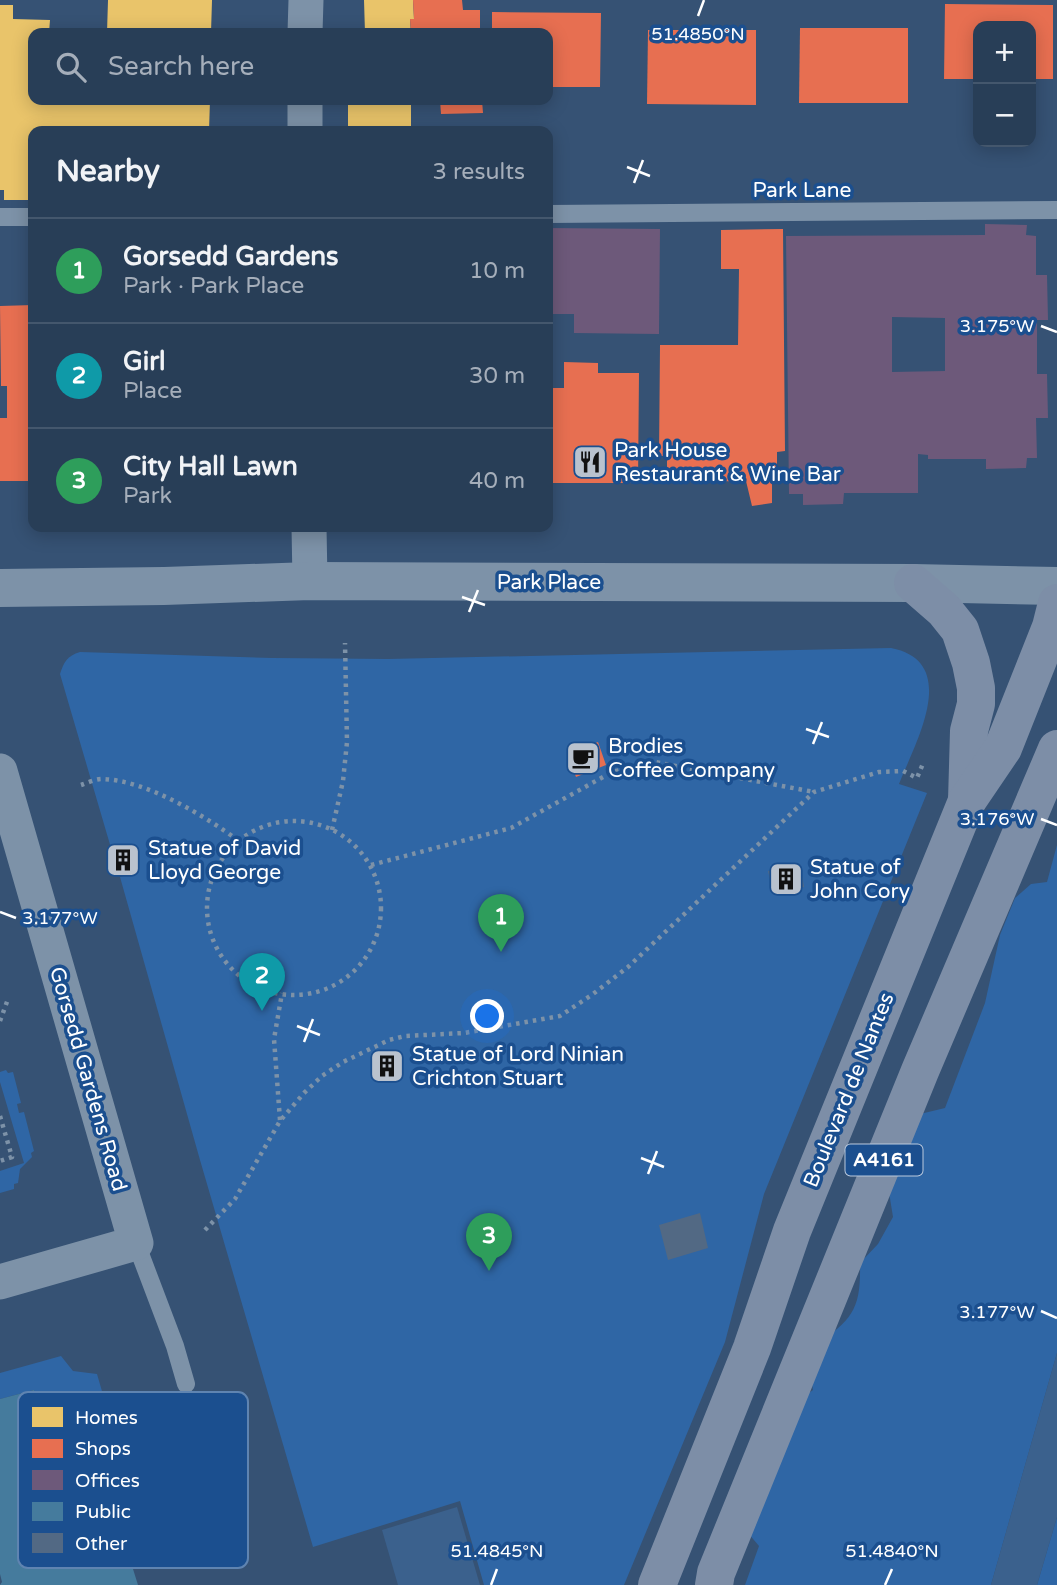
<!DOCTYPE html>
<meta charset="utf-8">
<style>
:root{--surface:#283e57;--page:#344961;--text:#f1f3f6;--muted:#a5aeba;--line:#44576d;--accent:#8bbbb9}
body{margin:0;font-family:"Varela Round",sans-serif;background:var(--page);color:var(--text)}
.controls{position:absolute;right:21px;top:21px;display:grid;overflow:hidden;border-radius:14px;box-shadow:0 4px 18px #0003}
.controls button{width:63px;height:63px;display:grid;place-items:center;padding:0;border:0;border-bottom:2px solid var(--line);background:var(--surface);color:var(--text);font:35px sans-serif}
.you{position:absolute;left:488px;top:1017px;width:24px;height:24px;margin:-18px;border:5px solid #fff;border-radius:50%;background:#1a73e8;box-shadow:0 0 0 10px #1a73e833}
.badge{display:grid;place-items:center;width:46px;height:46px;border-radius:50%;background:var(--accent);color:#fff;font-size:23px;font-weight:700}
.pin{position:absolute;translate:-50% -58px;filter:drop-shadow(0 2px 4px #0008)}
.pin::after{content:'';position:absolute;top:37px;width:24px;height:21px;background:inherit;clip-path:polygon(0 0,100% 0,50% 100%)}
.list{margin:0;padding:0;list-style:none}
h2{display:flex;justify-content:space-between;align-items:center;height:91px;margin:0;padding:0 28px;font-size:30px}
h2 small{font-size:23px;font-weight:400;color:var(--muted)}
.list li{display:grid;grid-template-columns:46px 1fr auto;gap:21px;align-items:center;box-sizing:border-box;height:105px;padding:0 28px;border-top:2px solid var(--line)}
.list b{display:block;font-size:26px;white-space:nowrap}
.list p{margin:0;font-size:23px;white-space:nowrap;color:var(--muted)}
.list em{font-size:23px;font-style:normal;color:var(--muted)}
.icon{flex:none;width:38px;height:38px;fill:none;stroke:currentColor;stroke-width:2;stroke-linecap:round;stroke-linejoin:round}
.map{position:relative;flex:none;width:1057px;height:1585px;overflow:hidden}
.search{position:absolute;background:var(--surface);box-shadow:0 4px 18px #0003;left:28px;top:28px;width:525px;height:77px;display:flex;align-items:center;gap:18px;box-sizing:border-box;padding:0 24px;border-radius:14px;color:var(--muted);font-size:26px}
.panel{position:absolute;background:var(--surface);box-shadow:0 4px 18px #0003;left:28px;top:126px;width:525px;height:406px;border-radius:14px}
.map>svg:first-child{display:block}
.green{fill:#2f66a5}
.water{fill:#3b618d}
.homes{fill:#e9c46a}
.shops{fill:#e76f51}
.offices{fill:#6d597a;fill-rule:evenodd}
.public{fill:#457b9d}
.building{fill:#526984}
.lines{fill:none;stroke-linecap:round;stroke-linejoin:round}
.path{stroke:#7d92a8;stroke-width:4.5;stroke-dasharray:3.5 5;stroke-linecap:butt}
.service{stroke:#7d92a8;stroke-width:18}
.minor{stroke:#7d92a8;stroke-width:35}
.tertiary{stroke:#7d92a8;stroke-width:38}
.primary{stroke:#7d8ea7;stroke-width:38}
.ticks{fill:none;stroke:#fff;stroke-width:2.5}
.labels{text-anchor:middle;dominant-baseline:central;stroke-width:7;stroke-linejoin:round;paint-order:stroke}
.shield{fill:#1b4f8f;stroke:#bbcadd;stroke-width:2}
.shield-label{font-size:19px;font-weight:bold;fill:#fff}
.street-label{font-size:21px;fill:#fff;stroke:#1b4f8f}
.poi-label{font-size:21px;fill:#fff;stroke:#1b4f8f;text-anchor:start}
.key{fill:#1b4f8f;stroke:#5f84b1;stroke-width:2}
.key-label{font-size:19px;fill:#fff}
.ticks-label{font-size:18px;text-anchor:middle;fill:#fff;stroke:#1b4f8f;stroke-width:7;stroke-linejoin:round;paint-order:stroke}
</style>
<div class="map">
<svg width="1057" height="1585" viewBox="0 0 1057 1585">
<rect width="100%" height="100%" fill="#365274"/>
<g class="green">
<path d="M891,648C962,662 915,743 899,784L927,793L764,1194L725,1342L624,1585H484L460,1501L313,1547L200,1160L120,877L139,872L131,844L111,848L60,674C64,662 67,656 80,652L272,658L388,659Z"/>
<path d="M1057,845V1353L991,1585H745L759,1546L743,1527L793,1405L813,1390L810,1372L816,1345C853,1319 861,1309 860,1263L878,1244L893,1217L888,1186L920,1114L945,1108L985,1003L1000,935L1015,898L1031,884L1047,882Z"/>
<polygon points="6,1070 8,1073 13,1072 21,1103 17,1104 19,1113 24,1112 34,1151 31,1153 32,1157 20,1169 18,1183 14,1184 14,1189 0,1193 0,1171 24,1163 0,1082 0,1072"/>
<polygon points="61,1356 73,1371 97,1374 115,1436 100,1451 99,1463 96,1467 120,1555 80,1567 50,1449 51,1404 36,1398 34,1390 0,1399 0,1373"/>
<polygon points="1057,1517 1057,1585 1037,1585"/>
</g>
<g class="water">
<polygon points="1057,1353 1057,1517 1037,1585 991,1585"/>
<polygon points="457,1507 480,1585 398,1585 382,1530"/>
</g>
<g class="homes">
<polygon points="108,0 212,0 211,33 107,33"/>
<polygon points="364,0 413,0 414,19 410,19 411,33 365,33"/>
<polygon points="0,5 13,5 13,19 50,20 49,33 33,33 33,100 210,100 209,131 33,131 33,200 4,200 4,190 0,190"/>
<rect x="348" y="100" width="63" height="31"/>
</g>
<g class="shops">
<polygon points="413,0 462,0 463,10 480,10 480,33 411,33 410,19 414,19"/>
<polygon points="945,4 1053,5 1053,79 1031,79 1031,26 978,26 978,79 944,79"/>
<polygon points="492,12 601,13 600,87 548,87 548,33 492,33"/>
<polygon points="800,28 908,28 908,103 799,103"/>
<polygon points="648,30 756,30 756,105 647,104"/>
<polygon points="440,100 482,100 483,113 441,114"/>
<polygon points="783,229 785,451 777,452 777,481 772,481 772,503 752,506 746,481 667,482 667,456 659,456 660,345 738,345 739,269 721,269 721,230"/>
<polygon points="33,305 33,491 30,491 30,481 0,481 0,418 7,418 7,386 1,386 0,306"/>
<polygon points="564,362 598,363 598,373 639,373 638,483 548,483 548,388 564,388"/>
<polygon points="598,742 606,765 576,777 568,755"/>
</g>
<g class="offices">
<path d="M985,224L1027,225L1026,235L1036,236V275H1047L1048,320H1037V374H1047L1048,418H1036L1037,458H1027L1026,468L986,469V459H928V455L918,454V493H844L843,504L803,505V494H789L786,236L985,235ZM892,317L945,318V371L892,372Z"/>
<polygon points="548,228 660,229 659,334 574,333 574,314 548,314"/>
</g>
<polygon class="public" points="34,1390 36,1398 51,1404 58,1432 50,1449 80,1567 128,1553 138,1585 0,1585 2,1582 0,1574 0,1399"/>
<g class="building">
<polygon points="800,864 804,887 773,893 768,871"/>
<circle cx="387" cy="1066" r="8"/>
<polygon points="700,1213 708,1248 668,1260 659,1225"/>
</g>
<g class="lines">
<g class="path">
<path d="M81,785C87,783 95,779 102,779C146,780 205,816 239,841"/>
<circle cx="294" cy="908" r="87"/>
<polyline points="332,830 343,781 347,742 345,643"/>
<polyline points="371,865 511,828 612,772 655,762 814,792"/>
<polyline points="0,1021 8,999"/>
<polyline points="0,1116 12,1157 0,1161"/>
<polyline points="280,1120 274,1039 282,993"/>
<polyline points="205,1230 235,1199 280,1121 304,1093 322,1076 343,1062 389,1040 405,1036 464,1033 560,1016 593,994 628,967 814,792 879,772 903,771 917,778 924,761"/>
</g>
<g class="service">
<polyline points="548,214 1057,210"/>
<polyline points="0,217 33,217"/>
<polyline points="136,1243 175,1346 186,1384"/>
</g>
<g class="minor">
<polyline points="305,33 306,0"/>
<polyline points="305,131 305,100"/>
<polyline points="309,527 310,581"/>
<polyline points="0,771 136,1243 0,1282"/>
</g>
<polyline class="tertiary" points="0,588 164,586 310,581 913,583 1057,586"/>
<g class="primary">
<polyline points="913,583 944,610 960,630 971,663 976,688 976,704 969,731 967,801"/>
<polyline points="657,1585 752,1348 792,1231 967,801 1003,748 1051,627 1057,603"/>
<polyline points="714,1585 716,1573 920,1071 1057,749"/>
</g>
</g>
<path class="ticks" d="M698,16L704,0M627,167L650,176M634,183L643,160M1041,326L1057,332M462,597L485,605M469,612L478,590M806,729L829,737M813,744L822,722M1041,819L1057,825M0,912L16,918M297,1026L320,1035M304,1042L313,1019M641,1158L664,1167M648,1174L657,1151M1041,1311L1057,1318M491,1585L497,1569M885,1585L892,1569"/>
<defs>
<g id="restaurant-square" transform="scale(1.75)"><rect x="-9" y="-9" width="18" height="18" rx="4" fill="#b9c2ce" stroke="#1b4f8f"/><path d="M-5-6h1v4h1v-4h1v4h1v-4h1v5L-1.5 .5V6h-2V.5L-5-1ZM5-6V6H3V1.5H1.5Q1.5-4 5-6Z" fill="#111"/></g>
<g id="cafe-square" transform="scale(1.75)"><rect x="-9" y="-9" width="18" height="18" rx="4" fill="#b9c2ce" stroke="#1b4f8f"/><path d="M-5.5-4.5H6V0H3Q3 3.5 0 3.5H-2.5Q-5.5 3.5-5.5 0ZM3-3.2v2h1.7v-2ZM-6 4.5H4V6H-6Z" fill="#111"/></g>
<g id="building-square" transform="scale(1.75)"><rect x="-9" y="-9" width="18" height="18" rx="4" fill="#b9c2ce" stroke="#1b4f8f"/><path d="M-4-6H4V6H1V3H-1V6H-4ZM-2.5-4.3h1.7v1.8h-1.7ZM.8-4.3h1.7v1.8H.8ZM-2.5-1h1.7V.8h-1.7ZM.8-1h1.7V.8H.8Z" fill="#111"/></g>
</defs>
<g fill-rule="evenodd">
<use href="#restaurant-square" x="590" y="462"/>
<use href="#cafe-square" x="583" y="758"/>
<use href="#building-square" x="123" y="860"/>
<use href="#building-square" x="786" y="879"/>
<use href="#building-square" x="387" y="1066"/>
</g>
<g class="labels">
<rect class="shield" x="845.5" y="1144.5" width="77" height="31" rx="5"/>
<g class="shield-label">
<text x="884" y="1160">A4161</text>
</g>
<g class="street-label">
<text x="802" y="190">Park Lane</text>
<text x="549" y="582">Park Place</text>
<text transform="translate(88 1079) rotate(74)">Gorsedd Gardens Road</text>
<text transform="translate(849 1090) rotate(-68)">Boulevard de Nantes</text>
</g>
<g class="poi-label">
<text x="614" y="450">Park House<tspan x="614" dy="24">Restaurant &amp; Wine Bar</tspan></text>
<text x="608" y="746">Brodies<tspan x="608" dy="24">Coffee Company</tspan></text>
<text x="148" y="848">Statue of David<tspan x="148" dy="24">Lloyd George</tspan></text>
<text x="810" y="867">Statue of<tspan x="810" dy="24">John Cory</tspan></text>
<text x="412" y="1054">Statue of Lord Ninian<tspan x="412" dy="24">Crichton Stuart</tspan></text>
</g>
</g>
<rect x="18" y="1392" width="230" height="176" rx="10" class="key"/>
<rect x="32" y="1407" width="31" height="20" fill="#e9c46a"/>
<rect x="32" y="1439" width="31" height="19" fill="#e76f51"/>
<rect x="32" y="1470" width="31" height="20" fill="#6d597a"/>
<rect x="32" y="1502" width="31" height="19" fill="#457b9d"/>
<rect x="32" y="1533" width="31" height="20" fill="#526984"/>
<g class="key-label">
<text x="75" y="1424">Homes</text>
<text x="75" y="1455">Shops</text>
<text x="75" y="1487">Offices</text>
<text x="75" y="1518">Public</text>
<text x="75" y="1550">Other</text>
</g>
<g class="ticks-label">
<text x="698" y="40">51.4850°N</text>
<text x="997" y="332">3.175°W</text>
<text x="997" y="825">3.176°W</text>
<text x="60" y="924">3.177°W</text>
<text x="997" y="1318">3.177°W</text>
<text x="497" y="1557">51.4845°N</text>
<text x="892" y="1557">51.4840°N</text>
</g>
</svg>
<div class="controls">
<button>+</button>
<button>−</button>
</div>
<div class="you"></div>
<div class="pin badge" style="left:501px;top:952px;background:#2e9e5b">1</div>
<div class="pin badge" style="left:262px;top:1011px;background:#0f9aa8">2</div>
<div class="pin badge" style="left:489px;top:1271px;background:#2e9e5b">3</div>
<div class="search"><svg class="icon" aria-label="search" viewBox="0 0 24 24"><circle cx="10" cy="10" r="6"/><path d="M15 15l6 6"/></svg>Search here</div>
<section class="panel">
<h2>Nearby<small>3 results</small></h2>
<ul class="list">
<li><span class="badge" style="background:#2e9e5b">1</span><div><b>Gorsedd Gardens</b><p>Park · Park Place</p></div><em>10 m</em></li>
<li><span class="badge" style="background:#0f9aa8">2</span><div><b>Girl</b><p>Place</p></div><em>30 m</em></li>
<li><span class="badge" style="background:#2e9e5b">3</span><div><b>City Hall Lawn</b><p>Park</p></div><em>40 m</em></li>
</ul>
</section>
</div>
